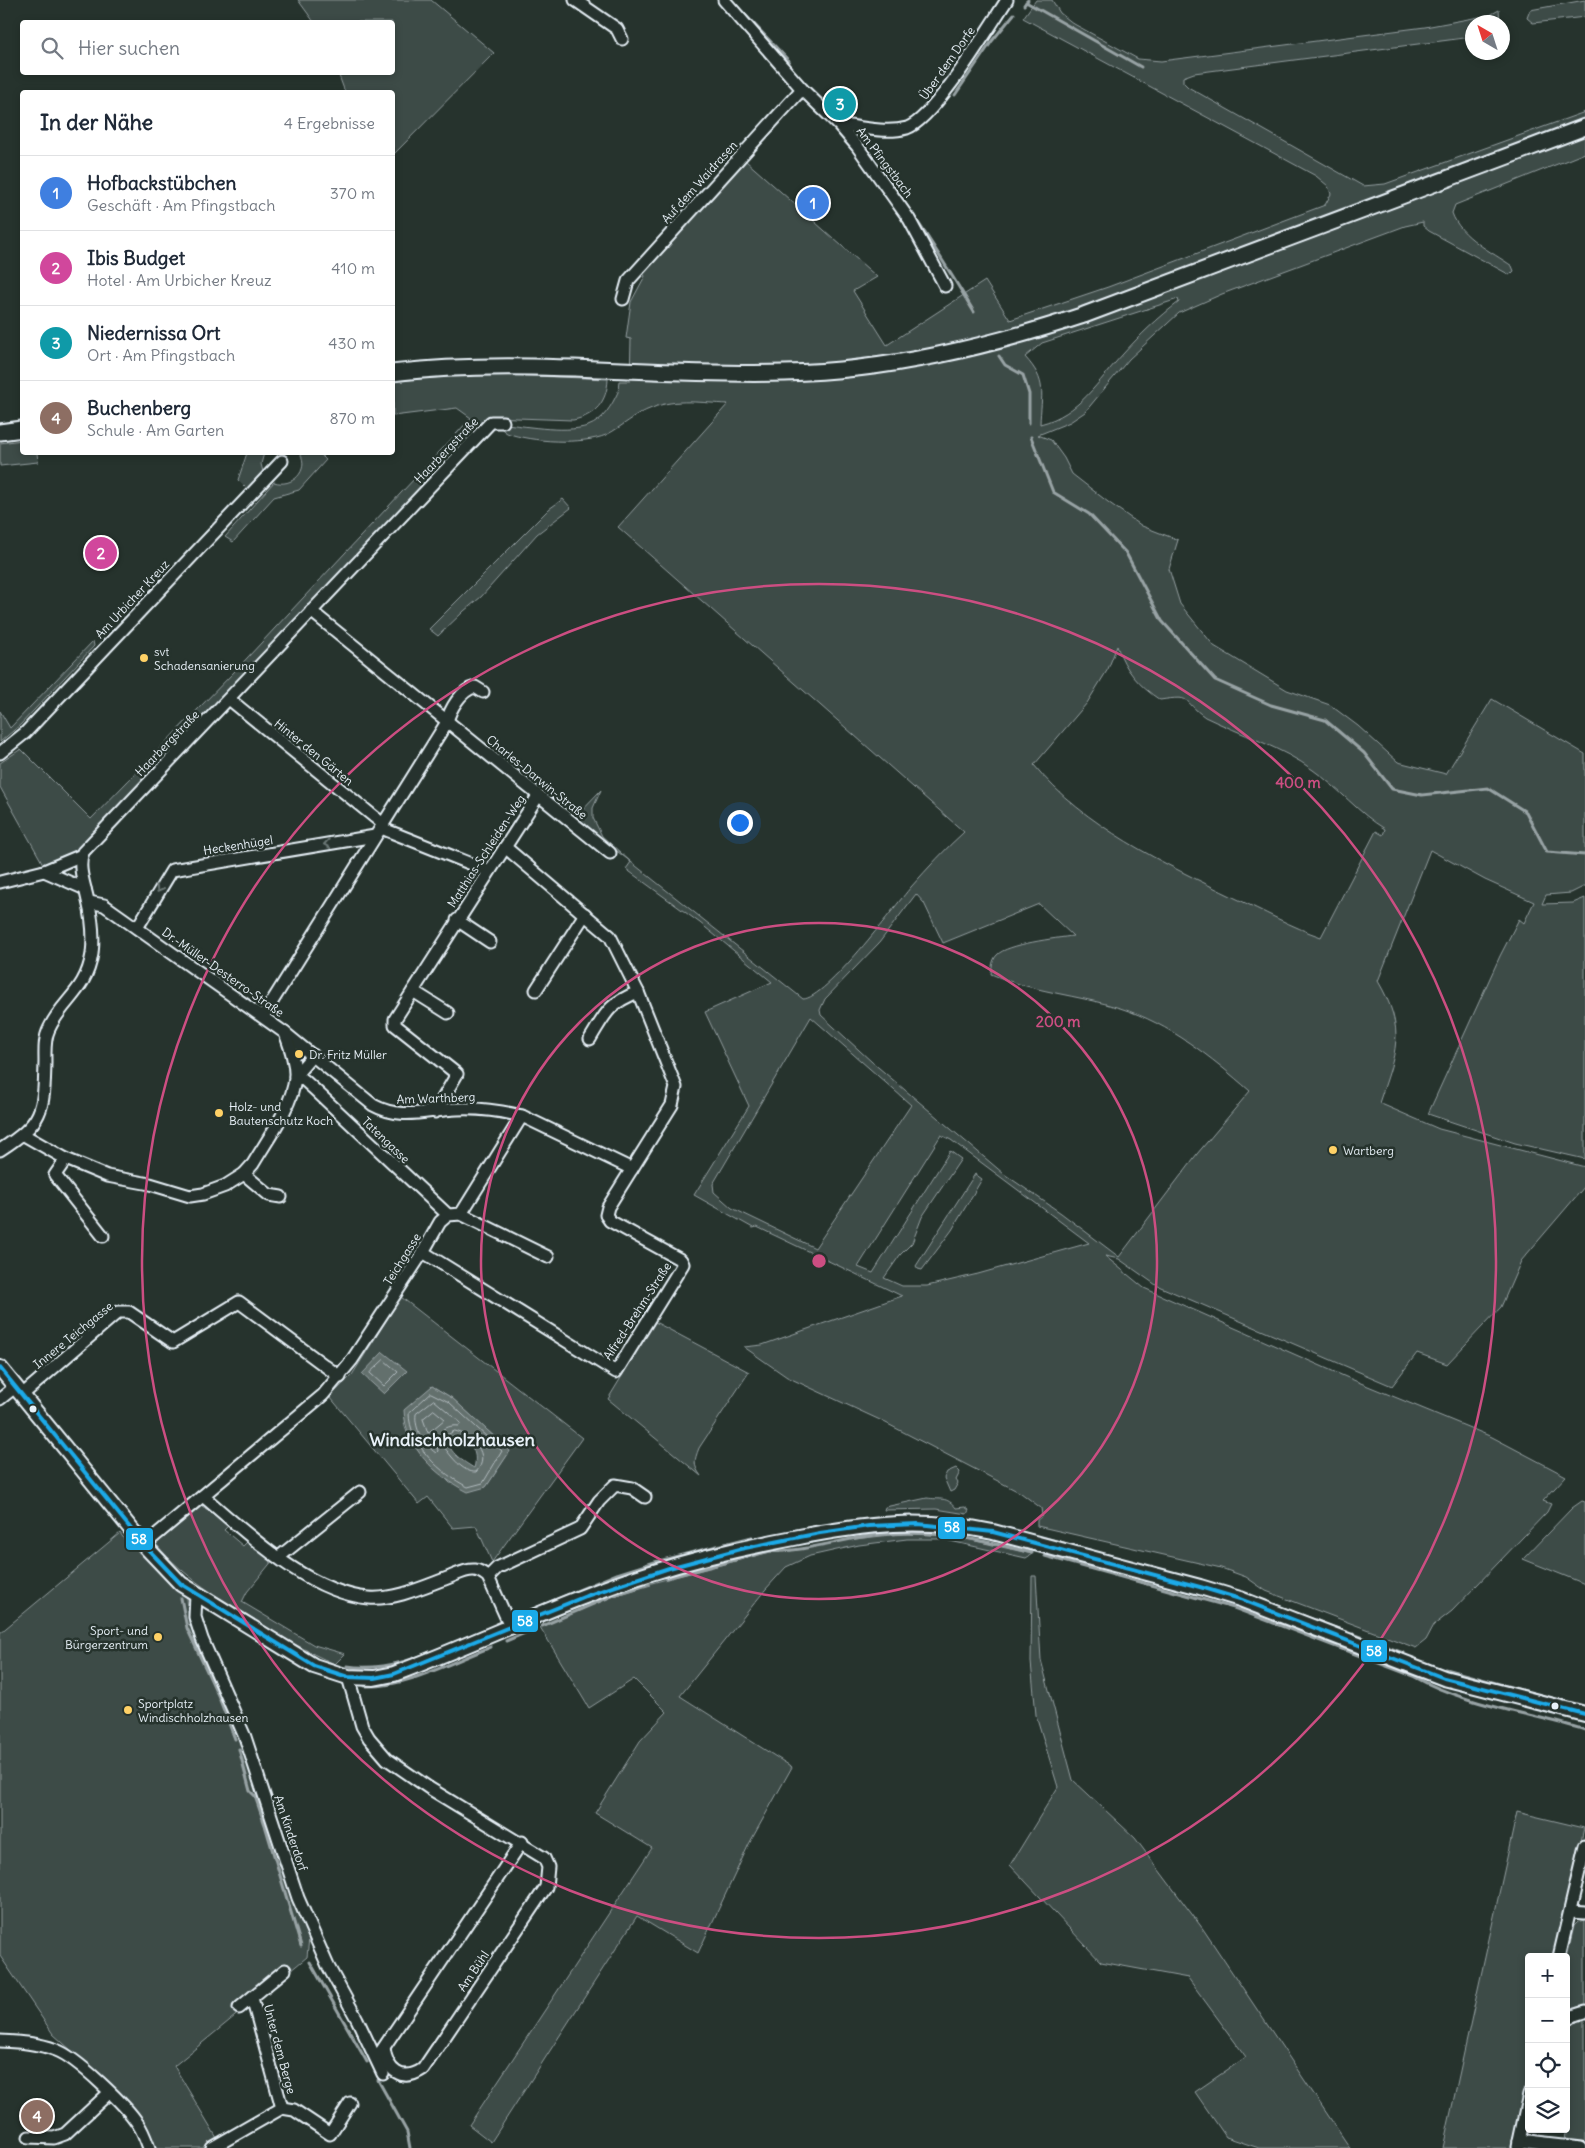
<!DOCTYPE html>
<html lang="de">
<meta charset="utf-8">
<style>
:root{--surface:#fff;--page:#f2f2f3;--text:#1f2937;--muted:#747a83;--line:#e0e1e3;--accent:#1a73e8}
body{margin:0;font-family:Delius,sans-serif;background:var(--page);color:var(--text)}
.controls{position:absolute;right:15px;bottom:15px;display:grid;overflow:hidden;border-radius:5px;box-shadow:0 2px 8px #0003}
.controls button{width:45px;height:45px;display:grid;place-items:center;padding:0;border:0;border-bottom:1px solid var(--line);background:var(--surface);color:var(--text);font:25px sans-serif}
.compass{position:absolute;left:1465px;top:15px;width:45px;height:45px;border-radius:50%;background:var(--surface);box-shadow:0 2px 8px #0003;rotate:321deg}
.you{position:absolute;left:739px;top:822px;width:18px;height:18px;margin:-12px;border:4px solid #fff;border-radius:50%;background:#1a73e8;box-shadow:0 0 0 8px #1a73e833}
.badge{display:grid;place-items:center;width:32px;height:32px;border-radius:50%;background:var(--accent);color:#fff;font-size:16px;font-weight:700}
.pin{position:absolute;translate:-50% -50%;border:2px solid #fff;box-shadow:0 1px 5px #0006}
.list{margin:0;padding:0;list-style:none}
h2{display:flex;justify-content:space-between;align-items:center;height:65px;margin:0;padding:0 20px;font-size:21px}
h2 small{font-size:16px;font-weight:400;color:var(--muted)}
.list li{display:grid;grid-template-columns:32px 1fr auto;gap:15px;align-items:center;box-sizing:border-box;height:75px;padding:0 20px;border-top:1px solid var(--line)}
.list b{display:block;font-size:19px;white-space:nowrap}
.list p{margin:0;font-size:16px;white-space:nowrap;color:var(--muted)}
.list em{font-size:16px;font-style:normal;color:var(--muted)}
.icon{flex:none;width:28px;height:28px;fill:none;stroke:currentColor;stroke-width:2;stroke-linecap:round;stroke-linejoin:round}
.map{position:relative;flex:none;width:1585px;height:2148px;overflow:hidden}
.search{position:absolute;background:var(--surface);box-shadow:0 2px 8px #0003;left:20px;top:20px;width:375px;height:55px;display:flex;align-items:center;gap:12px;box-sizing:border-box;padding:0 18px;border-radius:5px;color:var(--muted);font-size:19px}
.panel{position:absolute;background:var(--surface);box-shadow:0 2px 8px #0003;left:20px;top:90px;width:375px;height:365px;border-radius:5px}
.map>svg:first-child{display:block}
.green{fill:#3e4b47;stroke:#939ea0;fill-rule:evenodd}
.water{fill:#636f6d;stroke:#98a3a5;fill-rule:evenodd}
.lines{fill:none;stroke-linecap:round;stroke-linejoin:round}
.shore{stroke:#b3bdc0;stroke-width:1}
.stream{stroke:#98a3a5;stroke-width:3}
.minor-casing{stroke:#e8f1f8;stroke-width:15}
.tertiary-casing{stroke:#e8f1f8;stroke-width:18}
.secondary-casing{stroke:#e8f1f8;stroke-width:19}
.minor{stroke:#26332d;stroke-width:11}
.tertiary{stroke:#26332d;stroke-width:14}
.secondary{stroke:#26332d;stroke-width:15}
.bus-1-casing{stroke:#26332d;stroke-width:8}
.bus-1{stroke:#1aaae9;stroke-width:4}
.oneway{stroke:#6a7674}
.ring{fill:none;stroke:#cc4e82;stroke-width:2.5}
.poi-dot{fill:#ffd166;stroke:#26332d;stroke-width:2}
.bus-dot{fill:#e8f1f8;stroke:#26332d;stroke-width:2}
.labels{text-anchor:middle;dominant-baseline:central;stroke-width:5;stroke-linejoin:round;paint-order:stroke}
.street-label{font-size:12px;fill:#e8f1f8;stroke:#26332d}
.poi-label{font-size:12px;fill:#e8f1f8;stroke:#26332d;text-anchor:start}
.district-label{font-size:18px;font-weight:bold;fill:#e8f1f8;stroke:#26332d}
.centre{fill:#cc4e82;stroke:#26332d;stroke-width:2.5}
.ring-label{font-size:15px;text-anchor:middle;font-weight:bold;fill:#cc4e82;stroke:#26332d;stroke-width:5;stroke-linejoin:round;paint-order:stroke}
.line-badge{stroke:#26332d;stroke-width:2}
.badge-label{font-size:14px;text-anchor:middle;font-weight:bold;fill:#fff}
</style>
<div class="map">
<svg width="1585" height="2148" viewBox="0 0 1585 2148">
<rect width="100%" height="100%" fill="#26332d"/>
<filter id="ink" filterUnits="userSpaceOnUse"><feTurbulence type="fractalNoise" baseFrequency=".02" numOctaves="2"/><feDisplacementMap in="SourceGraphic" scale="10" xChannelSelector="R" yChannelSelector="G"/><feConvolveMatrix kernelMatrix="1 2 1 2 8 2 1 2 1" color-interpolation-filters="sRGB"/></filter>
<g filter="url(#ink)">
<g class="green">
<polygon points="298,0 431,0 494,53 393,155 392,92 345,92 338,73 392,72 392,22 314,22"/>
<path d="M1036,0H1052L1060,13L1074,24L1138,59L1161,61L1425,27L1490,15L1499,10L1500,22H1472V37L1194,73L1183,77V82L1188,87L1363,186L1385,184L1585,112V153L1455,205L1452,213C1460,237 1492,252 1512,266L1514,271L1510,275L1429,231L1423,226V222L1405,226L1222,294L1179,313L1129,359L1085,412L1070,422L1038,435L1051,440L1064,458L1072,474L1108,502L1142,526L1178,540L1169,569L1180,604L1214,646L1287,690L1330,705L1358,726L1398,762L1446,774L1492,699L1585,754V886L1571,893L1546,895L1542,904L1573,903L1585,898V1159L1515,1143L1428,1114L1500,956L1519,919L1524,923L1534,902L1485,880L1430,850L1378,981C1407,1031 1396,1052 1379,1103L1439,1129L1585,1167V1186L1521,1261L1501,1307L1447,1364L1417,1353L1392,1386L1156,1285L1119,1259L1105,1256L1144,1288L1346,1377L1492,1437L1566,1476L1543,1501L1551,1504L1547,1512L1452,1611L1434,1625L1426,1640L1416,1648L1266,1591L1246,1577L1221,1568L1037,1526V1520L1042,1516L1041,1508L1021,1493L880,1420L787,1377L744,1347L762,1345L902,1296L757,1227L753,1228L694,1195L749,1106L705,1012L772,982L700,923L626,869L631,862L574,818L601,790L593,808V818L602,836L631,862L803,999C826,999 894,907 911,887C928,868 945,849 964,832L618,527L728,404C703,403 675,398 652,408C635,414 622,427 606,435C582,445 531,442 507,433C503,431 499,426 496,423C522,425 563,434 588,426C603,421 612,405 618,392C619,389 618,385 619,381H630L631,339L626,338L631,302L645,276L642,272L746,161L877,277L853,291L887,345L985,281L1010,320L1108,287L1325,205L1331,194L1328,186L1316,176L1023,18ZM1178,299L1179,302C1159,317 1140,335 1123,354C1097,382 1080,414 1040,424C1041,394 1048,382 1025,357L1042,343ZM1117,646C1125,670 1139,686 1160,700C1194,695 1181,700 1205,717C1240,734 1283,748 1313,770C1339,788 1358,813 1385,829L1383,835L1376,831L1321,937C1292,927 1263,911 1235,898C1165,864 1083,826 1034,765L1087,703L1108,669ZM916,894L924,903L943,943L1039,904L1073,936C1057,938 1007,944 997,955C992,960 992,967 991,974C1032,992 1078,995 1120,1008C1170,1024 1211,1057 1250,1091L1197,1154L1119,1257L1061,1213L1004,1174L872,1062L821,1015L820,1010L825,999L879,943ZM811,1017L911,1105L815,1248L732,1208L714,1192L713,1184ZM941,1135L951,1140L1089,1243L978,1274L927,1286H902L884,1278L900,1255L912,1243L922,1217L961,1159L950,1151L873,1273L858,1267Z"/>
<polygon points="1585,0 1585,17 1533,23 1527,18 1530,10"/>
<path d="M483,374L608,379C607,402 595,416 573,420L489,417L77,850L43,864L0,787V763L21,749L91,819L234,672L471,418L457,408L393,416V381Z"/>
<polygon points="22,440 22,452 37,453 38,462 0,466 0,443"/>
<polygon points="247,453 264,453 261,464 263,472 247,489 238,480"/>
<path d="M300,453H319L326,460L299,490L274,497L233,542L225,537L274,482C292,488 310,471 300,453Z"/>
<polygon points="563,499 571,508 537,534 481,597 464,611 438,636 429,629 549,509"/>
<polygon points="93,641 94,646 20,725 0,742 0,711 10,728"/>
<polygon points="975,1174 982,1179 952,1230 922,1270 918,1269 916,1266"/>
<path d="M401,1297L582,1438L492,1562L476,1526L453,1528L428,1497L419,1504L330,1397L352,1375ZM432,1386L452,1398L510,1451L486,1487L450,1483L411,1443L404,1424Z"/>
<path d="M655,1322L749,1372L699,1448C694,1461 693,1465 701,1476L608,1399Z"/>
<polygon points="956,1468 960,1472 956,1480 958,1483 954,1490 950,1492 944,1478 947,1472"/>
<path d="M927,1498C940,1500 947,1496 956,1508L965,1507L969,1510L967,1514L936,1509L884,1510L885,1507Z"/>
<polygon points="1582,1501 1585,1502 1585,1584 1523,1559 1572,1508"/>
<path d="M202,1506L229,1525L224,1530L243,1546L248,1541L273,1560L247,1592L242,1602L314,1645L345,1654L335,1664C307,1652 282,1637 257,1621C218,1597 186,1579 156,1544Z"/>
<polygon points="120,1533 127,1543 134,1539 166,1578 187,1598 189,1623 244,1752 278,1858 295,1907 309,1938 307,1957 174,2066 223,2148 154,2148 130,2103 53,2034 0,1956 0,1633"/>
<polygon points="909,1533 958,1537 1032,1554 1026,1558 941,1539 907,1539 859,1545 810,1556 786,1567 765,1590 680,1696 792,1767 749,1844 698,1953 637,1916 491,2142 469,2125 652,1848 595,1813 640,1741 667,1712 634,1679 589,1708 540,1627 614,1596 651,1585 648,1584 770,1552 785,1552 846,1540"/>
<polygon points="1032,1576 1036,1576 1041,1660 1073,1780 1135,1838 1203,1929 1350,2148 1259,2148 1226,2137 1195,2092 1246,2057 1188,1978 1101,1962 1010,1865 1058,1787 1036,1715 1031,1662"/>
<polygon points="1517,1812 1584,1828 1555,1957 1529,1957 1529,2072 1512,2148 1443,2148"/>
<polygon points="1585,1920 1585,2007 1566,2011 1566,1961 1574,1926 1578,1922"/>
<polygon points="1585,2017 1585,2144 1565,2142 1569,2105 1566,2105 1566,2022"/>
</g>
<g class="water">
<polygon points="383,1352 407,1371 384,1394 362,1374"/>
<path d="M432,1386L452,1398L510,1451L486,1487L468,1492C436,1476 405,1448 404,1410ZM455,1436C470,1441 479,1451 474,1468C464,1462 448,1452 448,1440Z"/>
</g>
<g class="lines">
<g class="shore">
<polygon points="384,1360 398,1372 384,1386 370,1373"/>
<path d="M431,1393L449,1402L502,1451L483,1483L468,1487C441,1474 409,1445 409,1413Z"/>
<path d="M434,1400L461,1423L459,1426C443,1424 434,1436 438,1451L436,1453C424,1445 414,1429 416,1414Z"/>
<polygon points="434,1410 445,1419 428,1433 423,1419"/>
<path d="M455,1431C472,1435 492,1455 476,1472C463,1473 451,1456 444,1447V1437Z"/>
</g>
<g class="stream">
<polyline points="1026,2 1141,67"/>
<polyline points="734,3 789,61"/>
<polyline points="1024,5 1028,0"/>
<polyline points="955,95 992,41 1014,14"/>
<path d="M856,135C900,192 937,250 974,312"/>
<polyline points="858,137 868,143"/>
<polyline points="999,356 1005,365 1023,375 1029,394 1029,423"/>
<polyline points="1031,437 1053,492 1089,514 1126,553 1162,621 1215,680 1271,705 1325,720 1364,753 1392,789 1422,795 1488,788 1526,812 1547,852 1585,855"/>
<polyline points="1042,1537 1242,1593"/>
<path d="M1045,1556L1234,1608L1413,1676C1466,1706 1528,1712 1585,1730"/>
<path d="M666,1578L770,1551C805,1552 841,1539 876,1535C931,1529 980,1539 1032,1553"/>
<polyline points="181,1598 187,1628 218,1695 235,1739"/>
<polyline points="1262,1600 1341,1630"/>
<polyline points="524,1613 617,1574 655,1562 752,1537"/>
<polyline points="542,1626 614,1595 648,1584"/>
<polyline points="1353,1634 1403,1653"/>
<polyline points="506,1641 527,1632"/>
<path d="M347,1666C395,1674 443,1646 487,1629"/>
<polyline points="1445,1669 1525,1691"/>
<path d="M365,1686C405,1688 454,1661 491,1647"/>
<polyline points="239,1749 250,1791 255,1796 265,1825 301,1946"/>
<polyline points="310,1962 367,2062"/>
<polyline points="378,2080 407,2132 410,2148"/>
</g>
<g class="minor-casing">
<g id="minor">
<polyline points="575,0 617,29 622,39"/>
<polyline points="724,0 802,89 838,124 857,146 909,219 945,286"/>
<path d="M838,124C859,127 886,134 907,128C934,119 989,27 1007,0"/>
<polyline points="623,299 628,281 802,89"/>
<polyline points="311,611 610,853"/>
<polyline points="229,699 383,824"/>
<polyline points="0,753 25,733 282,461"/>
<polyline points="381,828 489,871"/>
<polyline points="44,871 82,855"/>
<polyline points="0,882 44,871 85,889"/>
<polyline points="457,920 490,942"/>
<polyline points="137,928 172,870 375,836"/>
<polyline points="536,990 585,914"/>
<polyline points="413,991 448,1013"/>
<path d="M263,1016L447,722C450,709 461,690 475,687L483,692"/>
<path d="M285,1033L373,1105C402,1121 427,1110 457,1109C478,1108 501,1111 522,1116L632,1169"/>
<path d="M590,1039C606,1013 608,1004 638,992"/>
<polyline points="313,1055 295,1076 304,1080 315,1090 448,1215 461,1214 522,1116"/>
<polyline points="435,1112 457,1074 395,1025 395,1019 538,796"/>
<path d="M24,1135L66,1159L107,1176L150,1184L190,1196L203,1194L225,1186L244,1174L253,1164C267,1140 293,1105 295,1078C296,1063 290,1047 285,1033L104,905L89,902"/>
<path d="M0,1150C43,1122 44,1112 45,1062C45,1051 44,1039 49,1029C62,1000 86,992 92,954C94,937 92,917 88,901C85,885 77,868 83,852L491,422H503"/>
<polyline points="66,1159 55,1175 103,1236"/>
<polyline points="244,1174 269,1195 281,1197"/>
<polyline points="461,1214 548,1257"/>
<polyline points="423,1252 616,1372 683,1264 681,1260 610,1221 606,1215 608,1207 672,1105 676,1087 638,992 610,936 505,847"/>
<polyline points="22,1395 118,1312 129,1312 173,1342 239,1302 340,1377"/>
<polyline points="0,1399 15,1387"/>
<path d="M203,1496C248,1534 308,1593 369,1598C396,1600 425,1586 450,1577C458,1574 466,1569 475,1570C481,1571 484,1574 488,1577L511,1628"/>
<polyline points="144,1545 323,1395 352,1360 423,1252 440,1222 448,1215"/>
<polyline points="279,1557 360,1492"/>
<polyline points="488,1577 497,1568 580,1529 599,1501 615,1485 632,1488 645,1497"/>
<polyline points="196,1594 195,1617 202,1639 245,1737 298,1898 328,1966 357,2019 383,2074"/>
<path d="M348,1677L362,1726L369,1738L387,1759L429,1788L544,1858L548,1867L546,1887L423,2069C402,2083 387,2071 384,2048"/>
<polyline points="1570,1912 1585,1913"/>
<polyline points="1559,1957 1585,1846"/>
<polyline points="252,1998 282,2108"/>
<polyline points="239,2008 285,1970"/>
<polyline points="1566,2018 1585,2012"/>
<path d="M0,2041C19,2042 38,2043 56,2050C76,2057 127,2106 138,2124C143,2131 146,2140 149,2148"/>
<polyline points="380,2053 522,1842"/>
<polyline points="29,2137 54,2138 65,2134 109,2093"/>
<polyline points="1519,2141 1581,2148"/>
<polyline points="1518,2146 1529,2095"/>
<polyline points="212,2148 282,2108 294,2110 330,2134 350,2103"/>
</g>
</g>
<g class="tertiary-casing">
<path id="tertiary" d="M0,1368L144,1545L181,1584L314,1666L348,1677L374,1678L394,1674C480,1642 563,1600 651,1573C698,1558 746,1547 794,1538C865,1524 922,1517 993,1532L1200,1587L1240,1599L1444,1678L1585,1714"/>
</g>
<g class="secondary-casing">
<g id="secondary">
<path d="M392,373C523,357 654,377 785,373C888,371 987,347 1084,315L1585,127"/>
<polyline points="0,432 22,429"/>
</g>
</g>
<use href="#minor" class="minor"/>
<use href="#tertiary" class="tertiary"/>
<use href="#secondary" class="secondary"/>
<g class="bus-1-casing">
<polyline id="bus-1" points="0,1368 144,1545 181,1584 314,1666 348,1677 374,1678 394,1674 586,1596 669,1568 740,1549 820,1533 869,1526 918,1524 993,1532 1200,1587 1240,1599 1444,1678 1585,1714"/>
</g>
<use href="#bus-1" class="bus-1"/>
</g>
<defs><path id="oneway-chevron" d="M-2-3.5L2.5 0L-2 3.5" fill="none" stroke-width="1.6" stroke-linecap="round" stroke-linejoin="round" transform="scale(1.25)"/></defs>
<g class="oneway">
<use href="#oneway-chevron" transform="translate(327 844) rotate(171)"/>
<use href="#oneway-chevron" transform="translate(159 889) rotate(120)"/>
</g>
</g>
<g class="ring">
<circle cx="819" cy="1261" r="338"/>
<circle cx="819" cy="1261" r="677"/>
</g>
<g class="poi-dot">
<circle cx="144" cy="658" r="5"/>
<circle cx="299" cy="1054" r="5"/>
<circle cx="219" cy="1113" r="5"/>
<circle cx="1333" cy="1150" r="5"/>
<circle cx="158" cy="1637" r="5"/>
<circle cx="128" cy="1710" r="5"/>
</g>
<g class="bus-dot">
<circle cx="33" cy="1409" r="4.5"/>
<circle cx="1555" cy="1706" r="4.5"/>
</g>
<g class="labels">
<g class="street-label">
<text transform="translate(947 63) rotate(-55)">Über dem Dorfe</text>
<text transform="translate(885 162) rotate(53)">Am Pfingstbach</text>
<text transform="translate(699 182) rotate(-48)">Auf dem Waidrasen</text>
<text transform="translate(446 450) rotate(-46)">Haarbergstraße</text>
<text transform="translate(132 599) rotate(-47)">Am Urbicher Kreuz</text>
<text transform="translate(167 743) rotate(-46)">Haarbergstraße</text>
<text transform="translate(314 752) rotate(39)">Hinter den Gärten</text>
<text transform="translate(537 777) rotate(39)">Charles-Darwin-Straße</text>
<text transform="translate(238 845) rotate(-9)">Heckenhügel</text>
<text transform="translate(486 851) rotate(-57)">Matthias-Schleiden-Weg</text>
<text transform="translate(223 972) rotate(35)">Dr.-Müller-Desterro-Straße</text>
<text transform="translate(436 1098) rotate(-2)">Am Warthberg</text>
<text transform="translate(386 1140) rotate(44)">Tatengasse</text>
<text transform="translate(402 1259) rotate(-58)">Teichgasse</text>
<text transform="translate(637 1311) rotate(-57)">Alfred-Brehm-Straße</text>
<text transform="translate(73 1335) rotate(-39)">Innere Teichgasse</text>
<text transform="translate(291 1833) rotate(71)">Am Kinderdorf</text>
<text transform="translate(473 1971) rotate(-56)">Am Bühl</text>
<text transform="translate(280 2049) rotate(75)">Unter dem Berge</text>
</g>
<g class="poi-label">
<text x="154" y="651">svt<tspan x="154" dy="14">Schadensanierung</tspan></text>
<text x="309" y="1054">Dr. Fritz Müller</text>
<text x="229" y="1106">Holz- und<tspan x="229" dy="14">Bautenschutz Koch</tspan></text>
<text x="1343" y="1150">Wartberg</text>
<text x="148" y="1630" text-anchor="end">Sport- und<tspan x="148" dy="14">Bürgerzentrum</tspan></text>
<text x="138" y="1703">Sportplatz<tspan x="138" dy="14">Windischholzhausen</tspan></text>
</g>
<g class="district-label">
<text x="452" y="1439">Windischholzhausen</text>
</g>
</g>
<circle cx="819" cy="1261" r="8" class="centre"/>
<g class="ring-label">
<text x="1298" y="788">400 m</text>
<text x="1058" y="1027">200 m</text>
</g>
<g class="line-badge">
<rect x="937" y="1516" width="29" height="24" rx="5" fill="#1aaae9"/>
<rect x="125" y="1527" width="29" height="24" rx="5" fill="#1aaae9"/>
<rect x="511" y="1609" width="28" height="24" rx="5" fill="#1aaae9"/>
<rect x="1360" y="1639" width="28" height="24" rx="5" fill="#1aaae9"/>
</g>
<g class="badge-label">
<text x="952" y="1532">58</text>
<text x="139" y="1544">58</text>
<text x="525" y="1626">58</text>
<text x="1374" y="1656">58</text>
</g>
</svg>
<div class="controls">
<button>+</button>
<button>−</button>
<button><svg class="icon" aria-label="locate" viewBox="0 0 24 24"><circle cx="12" cy="12" r="6"/><path d="M12 2v4M12 18v4M2 12h4M18 12h4"/></svg></button>
<button><svg class="icon" aria-label="layers" viewBox="0 0 24 24"><path d="M12 4l9 5-9 5-9-5zM3 14l9 5 9-5"/></svg></button>
</div>
<svg class="compass" viewBox="-18 -18 36 36"><path d="M0-13l5 13h-10z" fill="#e53935"/><path d="M0 13l5-13h-10z" fill="#747a83"/></svg>
<div class="you"></div>
<div class="pin badge" style="left:813px;top:203px;background:#3f7fe0">1</div>
<div class="pin badge" style="left:101px;top:553px;background:#d1479c">2</div>
<div class="pin badge" style="left:840px;top:104px;background:#0f9aa8">3</div>
<div class="pin badge" style="left:37px;top:2116px;background:#8d6e63">4</div>
<div class="search"><svg class="icon" aria-label="search" viewBox="0 0 24 24"><circle cx="10" cy="10" r="6"/><path d="M15 15l6 6"/></svg>Hier suchen</div>
<section class="panel">
<h2>In der Nähe<small>4 Ergebnisse</small></h2>
<ul class="list">
<li><span class="badge" style="background:#3f7fe0">1</span><div><b>Hofbackstübchen</b><p>Geschäft · Am Pfingstbach</p></div><em>370 m</em></li>
<li><span class="badge" style="background:#d1479c">2</span><div><b>Ibis Budget</b><p>Hotel · Am Urbicher Kreuz</p></div><em>410 m</em></li>
<li><span class="badge" style="background:#0f9aa8">3</span><div><b>Niedernissa Ort</b><p>Ort · Am Pfingstbach</p></div><em>430 m</em></li>
<li><span class="badge" style="background:#8d6e63">4</span><div><b>Buchenberg</b><p>Schule · Am Garten</p></div><em>870 m</em></li>
</ul>
</section>
</div>
